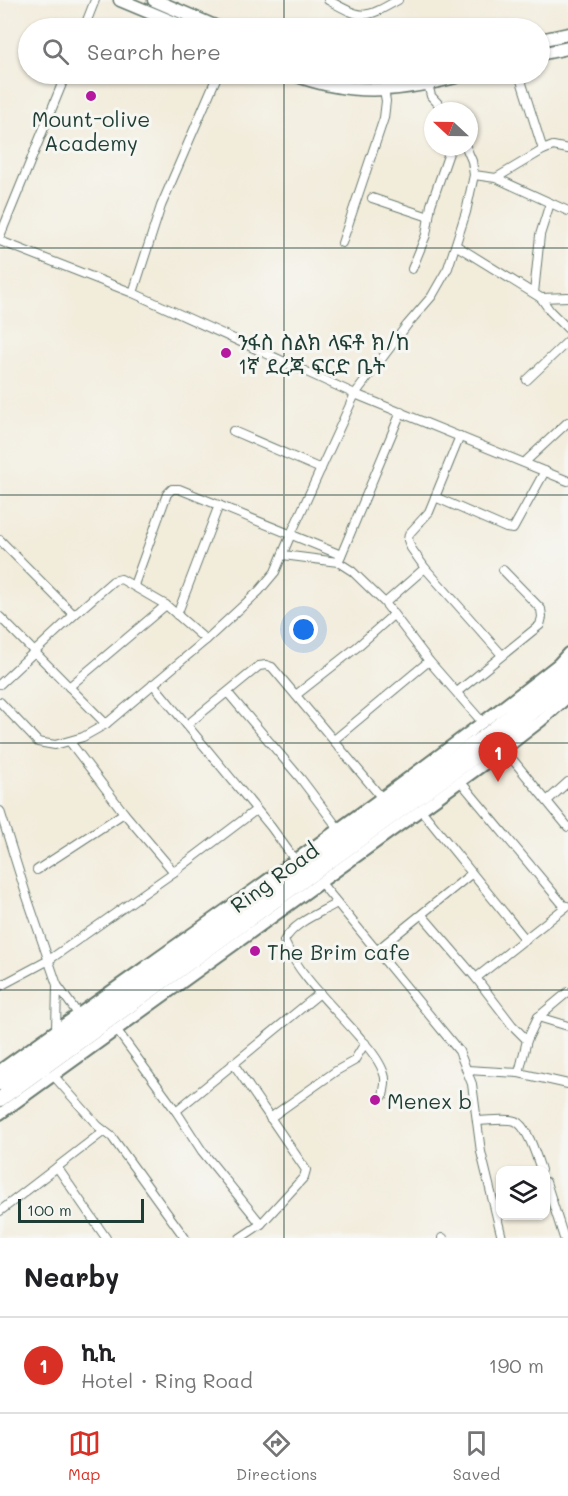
<!DOCTYPE html>
<meta charset="utf-8">
<style>
:root{--surface:#fff;--page:#f2f2f2;--text:#202124;--muted:#757577;--line:#e0e0e0;--accent:#d93025}
body{margin:0;font-family:Mali,"Noto Sans Ethiopic",sans-serif;background:var(--page);color:var(--text)}
.controls{position:absolute;right:18px;bottom:18px;display:grid;overflow:hidden;border-radius:12px;box-shadow:0 2px 4px #0004}
.controls button{width:54px;height:54px;display:grid;place-items:center;padding:0;border:0;border-bottom:2px solid var(--line);background:var(--surface);color:var(--text);font:30px sans-serif}
.compass{position:absolute;left:424px;top:102px;width:54px;height:54px;border-radius:50%;background:var(--surface);box-shadow:0 2px 4px #0004;rotate:292deg}
.scale{position:absolute;left:18px;bottom:15px;width:126px;box-sizing:border-box;padding-left:6px;border:3px solid #1f3d34;border-top:0;font-size:16px;line-height:21px;white-space:nowrap;color:#1f3d34;-webkit-text-stroke:4px #f6f6f2;paint-order:stroke}
.you{position:absolute;left:304px;top:630px;width:21px;height:21px;margin:-15px;border:4px solid #fff;border-radius:50%;background:#1a73e8;box-shadow:0 0 0 9px #1a73e833}
.badge{display:grid;place-items:center;width:39px;height:39px;border-radius:50%;background:var(--accent);color:#fff;font-size:20px;font-weight:700}
.pin{position:absolute;translate:-50% -50px;filter:drop-shadow(0 2px 3px #0008)}
.pin::after{content:'';position:absolute;top:32px;width:21px;height:18px;background:inherit;clip-path:polygon(0 0,100% 0,50% 100%)}
.list{margin:0;padding:0;list-style:none}
h2{display:flex;justify-content:space-between;align-items:center;height:78px;margin:0;padding:0 24px;font-size:26px}
h2 small{font-size:20px;font-weight:400;color:var(--muted)}
.list li{display:grid;grid-template-columns:39px 1fr auto;gap:18px;align-items:center;box-sizing:border-box;height:96px;padding:0 24px;border-top:2px solid var(--line)}
.list b{display:block;font-size:22px;white-space:nowrap}
.list p{margin:0;font-size:20px;white-space:nowrap;color:var(--muted)}
.list em{font-size:20px;font-style:normal;color:var(--muted)}
.icon{flex:none;width:33px;height:33px;fill:none;stroke:currentColor;stroke-width:2;stroke-linecap:round;stroke-linejoin:round}
.map{position:relative;flex:none;width:568px;height:1238px;overflow:hidden}
.search{position:absolute;background:var(--surface);box-shadow:0 2px 4px #0004;left:18px;right:18px;top:18px;height:66px;display:flex;align-items:center;gap:15px;box-sizing:border-box;padding:0 21px;border-radius:33px;color:var(--muted);font-size:22px}
.sheet{height:174px;background:var(--surface)}
nav{display:flex;justify-content:space-around;align-items:center;box-sizing:border-box;height:84px;border-top:2px solid var(--line);background:var(--surface);font-size:16px;color:var(--muted)}
nav a{display:grid;justify-items:center;gap:3px}
nav .on{color:var(--accent)}
.map>svg:first-child{display:block}
.lines{fill:none;stroke-linecap:round;stroke-linejoin:round}
.minor-casing{stroke:#697a6e;stroke-width:10}
.tertiary-casing{stroke:#697a6e;stroke-width:14}
.primary-casing{stroke:#697a6e;stroke-width:15}
.trunk-casing{stroke:#697a6e;stroke-width:16}
.minor{stroke:#fff;stroke-width:8}
.tertiary{stroke:#fff;stroke-width:10}
.primary{stroke:#fff;stroke-width:12}
.trunk{stroke:#fff;stroke-width:14}
.grid{fill:none;stroke:#1f3d34;stroke-width:1.5;stroke-opacity:0.55}
.poi-dot{fill:#b5179e;stroke:#f6f6f2;stroke-width:2}
.labels{text-anchor:middle;dominant-baseline:central;stroke-width:6;stroke-linejoin:round;paint-order:stroke}
.poi-label{font-size:21px;fill:#1f3d34;stroke:#f6f6f2;text-anchor:start}
.street-label{font-size:21px;fill:#1f3d34;stroke:#f6f6f2}
</style>
<div class="map">
<svg width="568" height="1238" viewBox="0 0 568 1238">
<rect width="100%" height="100%" fill="#f6f6f2"/>
<filter id="ink" filterUnits="userSpaceOnUse"><feTurbulence type="fractalNoise" baseFrequency=".0167" numOctaves="2"/><feDisplacementMap in="SourceGraphic" scale="12" xChannelSelector="R" yChannelSelector="G"/><feConvolveMatrix kernelMatrix="1 2 1 2 8 2 1 2 1" color-interpolation-filters="sRGB"/></filter>
<filter id="wash" filterUnits="userSpaceOnUse"><feTurbulence type="fractalNoise" baseFrequency=".008" numOctaves="4" result="noise"/><feDisplacementMap in="SourceGraphic" scale="24" xChannelSelector="R" yChannelSelector="G"/><feGaussianBlur stdDeviation="1.35" result="paint"/><feColorMatrix in="noise" values="0 0 0 0 0 0 0 0 0 0 0 0 0 0 0 0 0 1.4 0 .05"/><feComposite in="paint" operator="in"/></filter>
<g filter="url(#wash)">
<rect width="100%" height="100%" fill="#f2ecdb"/>
</g>
<g filter="url(#ink)">
<g class="lines">
<g class="minor-casing">
<g id="minor">
<path d="M328,0C363,19 363,20 398,0"/>
<polyline points="84,28 95,0"/>
<polyline points="519,74 543,150"/>
<polyline points="428,84 431,96 445,111"/>
<polyline points="474,175 496,178 568,211"/>
<polyline points="496,178 543,150 553,146 568,149"/>
<polyline points="372,198 429,217"/>
<polyline points="0,236 66,74"/>
<polyline points="0,241 133,293 355,394 568,481"/>
<polyline points="342,243 384,118 386,101 384,90"/>
<polyline points="457,246 541,298 550,311 568,329"/>
<polyline points="412,269 426,235 431,205 451,147"/>
<polyline points="133,293 161,206 218,74"/>
<polyline points="534,293 540,235 550,203"/>
<polyline points="541,298 568,297"/>
<polyline points="527,380 568,341"/>
<polyline points="233,431 321,469"/>
<polyline points="460,436 429,512 409,534 408,540 411,548 425,568 502,655"/>
<polyline points="525,462 568,422"/>
<polyline points="435,497 506,528 513,529 545,471"/>
<polyline points="0,540 74,615"/>
<polyline points="283,555 338,562 352,571 385,603 429,661 483,723"/>
<polyline points="340,558 401,412"/>
<polyline points="134,585 167,494 172,489 179,489 341,555"/>
<polyline points="385,603 425,568"/>
<polyline points="177,615 219,505"/>
<polyline points="0,617 106,724"/>
<polyline points="0,684 74,615 113,581 121,579 166,605 206,640"/>
<polyline points="153,684 271,827 295,860"/>
<polyline points="69,687 166,605"/>
<polyline points="457,692 540,625 542,617 541,609 503,570"/>
<polyline points="228,693 301,779 338,828"/>
<polyline points="296,695 357,647 393,615"/>
<polyline points="0,702 38,742 55,745 83,737 106,724 206,640 259,591 275,572 291,534 355,394 407,325 432,296 448,268 466,212 474,175 472,161 466,147"/>
<polyline points="187,725 259,666 266,665 272,667 381,797"/>
<polyline points="334,740 429,661"/>
<polyline points="70,742 124,813 174,872"/>
<polyline points="504,749 568,827"/>
<polyline points="460,781 565,907"/>
<polyline points="547,801 568,782"/>
<polyline points="421,810 526,940"/>
<polyline points="0,811 26,894 57,985 78,1014"/>
<polyline points="37,870 124,813"/>
<polyline points="321,883 459,1051 472,1084 481,1152 502,1238"/>
<path d="M337,903C320,913 294,922 284,941C301,979 335,1008 361,1039C370,1049 380,1061 384,1074C387,1081 384,1089 383,1096"/>
<polyline points="422,915 476,978 512,1025 527,1040"/>
<polyline points="376,951 471,874"/>
<polyline points="476,978 567,906"/>
<polyline points="0,986 49,960 174,872 256,810"/>
<polyline points="538,1017 568,1026"/>
<polyline points="116,1029 176,1111 202,1151 261,1224"/>
<polyline points="56,1030 57,985"/>
<polyline points="233,1063 306,1170 304,1177 261,1224 240,1238"/>
<polyline points="467,1070 519,1073 568,1084"/>
<polyline points="519,1073 527,1040 538,1017 568,992"/>
<polyline points="53,1075 98,1126 112,1137 185,1238"/>
<polyline points="176,1111 320,993"/>
<polyline points="270,1118 336,1071 354,1061 365,1043"/>
<path d="M477,1121C489,1121 504,1118 515,1121C528,1126 537,1158 541,1170"/>
<polyline points="57,1167 106,1238"/>
<polyline points="546,1182 564,1238"/>
<polyline points="0,1211 104,1131"/>
<polyline points="442,1238 443,1238"/>
</g>
</g>
<g class="tertiary-casing">
<g id="tertiary">
<path d="M0,1070C187,936 377,806 558,664L568,653"/>
<polyline points="0,1114 497,755 541,721 568,697"/>
</g>
</g>
<g class="primary-casing">
<g id="primary">
<polyline points="120,0 187,28"/>
<polyline points="154,0 219,28"/>
<polyline points="540,40 568,34"/>
<polyline points="540,54 568,48"/>
<path d="M292,74C354,98 405,91 467,74"/>
<path d="M338,74C363,79 391,78 416,74"/>
</g>
</g>
<g class="trunk-casing">
<g id="trunk">
<polyline points="0,1083 489,733 568,668"/>
<polyline points="0,1099 513,729 568,683"/>
</g>
</g>
<use href="#minor" class="minor"/>
<use href="#tertiary" class="tertiary"/>
<use href="#primary" class="primary"/>
<use href="#trunk" class="trunk"/>
</g>
</g>
<path class="grid" d="M284,0V28M284,74V1238M0,248H568M0,495H568M0,743H568M0,990H568"/>
<g class="poi-dot">
<circle cx="91" cy="96" r="6"/>
<circle cx="226" cy="353" r="6"/>
<circle cx="255" cy="951" r="6"/>
<circle cx="375" cy="1100" r="6"/>
</g>
<g class="labels">
<g class="poi-label">
<text x="91" y="118" text-anchor="middle">Mount-olive<tspan x="91" dy="24">Academy</tspan></text>
<text x="238" y="341">ንፋስ ስልክ ላፍቶ ክ/ከ<tspan x="238" dy="24">1ኛ ደረጃ ፍርድ ቤት</tspan></text>
<text x="267" y="951">The Brim cafe</text>
<text x="387" y="1100">Menex b</text>
</g>
<g class="street-label">
<text transform="translate(274 877) rotate(-36)">Ring Road</text>
</g>
</g>
</svg>
<div class="controls">
<button><svg class="icon" aria-label="layers" viewBox="0 0 24 24"><path d="M12 4l9 5-9 5-9-5zM3 14l9 5 9-5"/></svg></button>
</div>
<svg class="compass" viewBox="-18 -18 36 36"><path d="M0-13l5 13h-10z" fill="#e53935"/><path d="M0 13l5-13h-10z" fill="#757577"/></svg>
<div class="scale">100 m</div>
<div class="you"></div>
<div class="pin badge" style="left:498px;top:782px">1</div>
<div class="search"><svg class="icon" aria-label="search" viewBox="0 0 24 24"><circle cx="10" cy="10" r="6"/><path d="M15 15l6 6"/></svg>Search here</div>
</div>
<section class="sheet">
<h2>Nearby<small></small></h2>
<ul class="list">
<li><span class="badge">1</span><div><b>ኪኪ</b><p>Hotel · Ring Road</p></div><em>190 m</em></li>
</ul>
</section>
<nav>
<a class="on"><svg class="icon" aria-label="map" viewBox="0 0 24 24"><path d="M3 6l6-2 6 2 6-2v14l-6 2-6-2-6 2zM9 4v14M15 6v14"/></svg>Map</a>
<a><svg class="icon" aria-label="directions" viewBox="0 0 24 24"><path d="M12 3l9 9-9 9-9-9zM9 14v-3h6M13 9l2 2-2 2"/></svg>Directions</a>
<a><svg class="icon" aria-label="saved" viewBox="0 0 24 24"><path d="M7 4h10v16l-5-4-5 4z"/></svg>Saved</a>
</nav>
